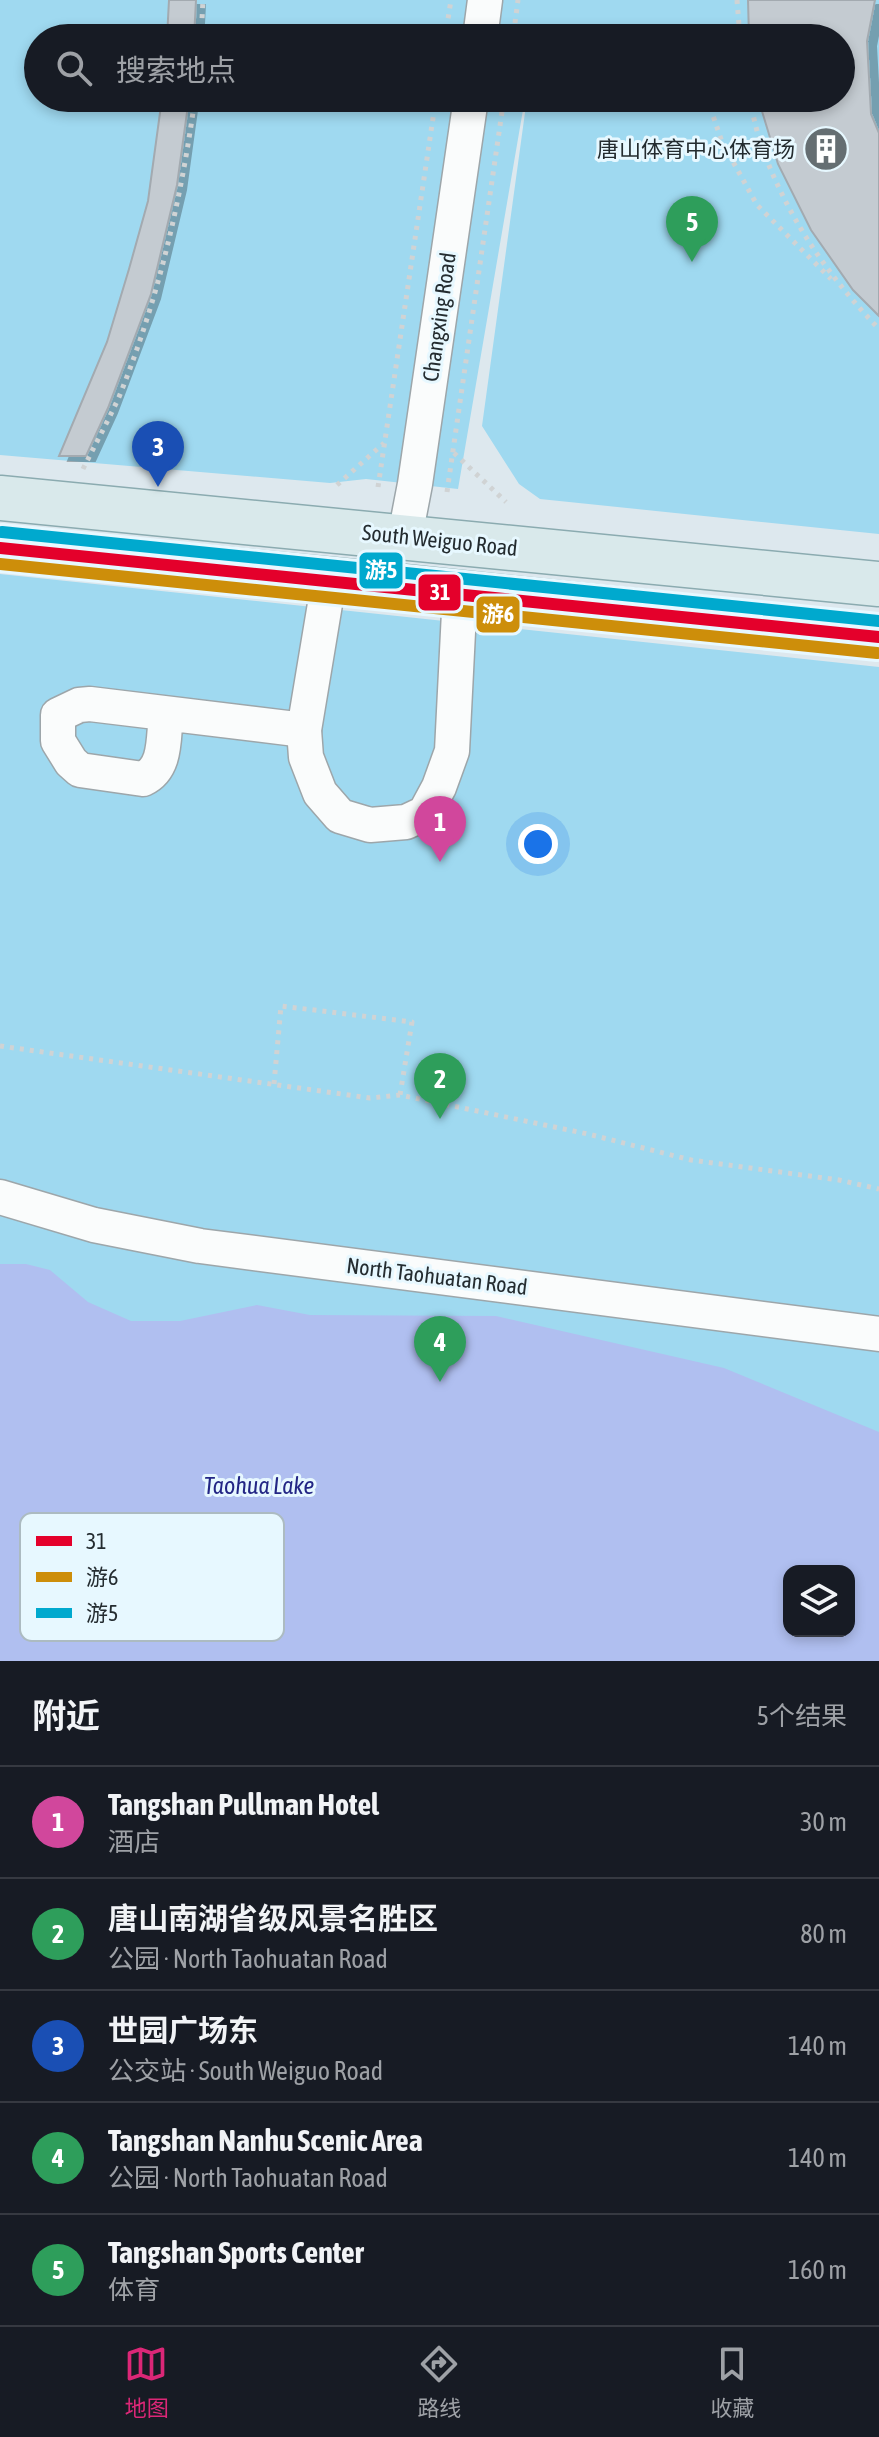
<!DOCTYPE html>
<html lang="zh">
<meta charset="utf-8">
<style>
:root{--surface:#171b24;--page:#242831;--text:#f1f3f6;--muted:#9ea1a6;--line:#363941;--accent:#db2777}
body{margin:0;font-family:"Asap Condensed","Noto Sans SC",sans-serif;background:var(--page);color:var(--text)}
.controls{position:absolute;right:24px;bottom:24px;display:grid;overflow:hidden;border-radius:16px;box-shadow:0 4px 12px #0003}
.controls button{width:72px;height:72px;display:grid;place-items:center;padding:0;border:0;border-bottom:2px solid var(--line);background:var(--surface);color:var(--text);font:40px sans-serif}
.you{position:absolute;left:538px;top:844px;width:28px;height:28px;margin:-20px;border:6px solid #fff;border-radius:50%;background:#1a73e8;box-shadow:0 0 0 12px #1a73e833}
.badge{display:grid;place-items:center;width:52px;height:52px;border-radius:50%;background:var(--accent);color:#fff;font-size:26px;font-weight:700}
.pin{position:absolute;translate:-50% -66px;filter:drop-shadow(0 2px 4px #0008)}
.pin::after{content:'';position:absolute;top:42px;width:28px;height:24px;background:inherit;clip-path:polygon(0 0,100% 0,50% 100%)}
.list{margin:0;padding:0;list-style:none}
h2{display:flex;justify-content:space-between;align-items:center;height:104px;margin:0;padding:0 32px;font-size:34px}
h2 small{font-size:26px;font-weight:400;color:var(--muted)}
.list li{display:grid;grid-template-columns:52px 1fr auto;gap:24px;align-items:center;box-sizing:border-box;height:112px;padding:0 32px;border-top:2px solid var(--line)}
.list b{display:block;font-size:30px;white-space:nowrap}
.list p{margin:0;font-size:26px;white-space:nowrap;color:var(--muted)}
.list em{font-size:26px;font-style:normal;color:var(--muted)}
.icon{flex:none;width:44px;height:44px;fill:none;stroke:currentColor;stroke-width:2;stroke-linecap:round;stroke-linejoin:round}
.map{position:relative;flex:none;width:879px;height:1661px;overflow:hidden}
.search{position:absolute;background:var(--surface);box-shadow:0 4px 12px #0003;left:24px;right:24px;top:24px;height:88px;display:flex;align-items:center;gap:20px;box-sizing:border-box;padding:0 28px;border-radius:44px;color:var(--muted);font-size:30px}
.sheet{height:664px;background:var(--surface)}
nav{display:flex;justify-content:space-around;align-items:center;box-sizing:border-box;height:112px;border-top:2px solid var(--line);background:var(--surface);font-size:22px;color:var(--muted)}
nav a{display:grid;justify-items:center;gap:4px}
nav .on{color:var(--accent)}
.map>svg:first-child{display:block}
.green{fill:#9fd9f0;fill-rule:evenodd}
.water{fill:#b0bff0;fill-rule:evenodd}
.building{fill:#c4cbd1;stroke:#a3aab0;stroke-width:2;filter:url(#shadow)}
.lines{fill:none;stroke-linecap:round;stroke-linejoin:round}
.minor-casing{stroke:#9da6aa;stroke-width:37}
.major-casing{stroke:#8babb0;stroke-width:47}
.path{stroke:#d0d3d4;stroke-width:5;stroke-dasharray:4 6;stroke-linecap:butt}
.minor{stroke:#fafcfc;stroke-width:34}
.major{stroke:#d9e9eb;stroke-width:44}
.bus-1-casing{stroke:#e7f8ff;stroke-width:18}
.bus-2-casing{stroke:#e7f8ff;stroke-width:18}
.bus-3-casing{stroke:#e7f8ff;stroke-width:18}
.bus-1{stroke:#e4002b;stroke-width:12}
.bus-2{stroke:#cd8e0a;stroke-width:12}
.bus-3{stroke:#00a9ce;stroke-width:12}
.labels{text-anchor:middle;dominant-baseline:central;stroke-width:6;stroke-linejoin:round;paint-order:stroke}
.poi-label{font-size:22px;fill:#242c30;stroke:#e7f8ff;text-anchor:end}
.street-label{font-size:22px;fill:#242c30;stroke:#e7f8ff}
.water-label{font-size:24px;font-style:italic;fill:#232685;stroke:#e7f8ff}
.key{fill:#e7f8ff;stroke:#acbbc1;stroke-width:2}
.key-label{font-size:22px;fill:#242c30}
.line-badge{stroke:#e7f8ff;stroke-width:3}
.badge-label{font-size:22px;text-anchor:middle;font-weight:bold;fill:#fff}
</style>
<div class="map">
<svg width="879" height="1661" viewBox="0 0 879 1661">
<defs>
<filter id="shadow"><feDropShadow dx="9" dy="5" stdDeviation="0" flood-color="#0004"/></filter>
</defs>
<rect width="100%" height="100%" fill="#dde8ee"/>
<g class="green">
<polygon points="0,0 879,0 879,534 540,499 519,484 482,426 527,98 841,98 841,38 38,38 38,98 525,98 458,489 366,479 330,483 0,455"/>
<path d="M0,574L879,667V1661H0ZM789,1571H849V1631H789Z"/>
</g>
<path class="water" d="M0,1264H26L50,1270L88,1302L131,1321H180L257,1305L310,1315L496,1316L724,1368L879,1432V1661H0ZM789,1571H849V1631H789Z"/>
<g class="building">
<polygon points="169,0 196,0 194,38 167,38"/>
<polygon points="748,0 875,0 867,41 871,114 879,133 879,316 853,290 811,230 778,164 758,98 841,98 841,38 749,38"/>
<polygon points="162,98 189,98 177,185 151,294 108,408 86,456 59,456 107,342 129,269 148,201"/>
</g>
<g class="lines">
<g class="minor-casing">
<g id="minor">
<polyline points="480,38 485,0"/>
<polyline points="405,536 415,484 471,98"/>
<polyline points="329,580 304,730 306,757 320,793 340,816 370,825 406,822 425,813 439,787 452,751 460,592"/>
<path d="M166,715C163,737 167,768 143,779L80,770L71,762L58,741V715L79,705L90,704L304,730"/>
<polyline points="0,1197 94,1225 200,1246 879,1334"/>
</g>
</g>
<g class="major-casing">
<g id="major">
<polyline points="0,498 879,584"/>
<polyline points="0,548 395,586 879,637"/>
</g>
</g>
<g class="path">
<polyline points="737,0 740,38"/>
<polyline points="515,23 518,0"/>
<polyline points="685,33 686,38"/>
<polyline points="201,38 203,0"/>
<polyline points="445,38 451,0"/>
<polyline points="707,98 722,142 757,205 831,279"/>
<path d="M749,98C754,118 758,139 766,158C792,224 830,278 879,329"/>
<polyline points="454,453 506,502"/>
<path d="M83,469C95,445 108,421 119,397C158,300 181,201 195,98"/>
<polyline points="337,485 384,443"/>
<polyline points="378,487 436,98"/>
<polyline points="447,492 504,98"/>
<polyline points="0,1046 370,1098 400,1095 588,1134 691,1160 839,1180 879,1189"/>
<polyline points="274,1084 281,1006 412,1022 400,1095"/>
</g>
<use href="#minor" class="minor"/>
<use href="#major" class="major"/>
<g class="bus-1-casing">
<polyline id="bus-1" points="0,548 879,637"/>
</g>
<g class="bus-2-casing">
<polyline id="bus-2" points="0,564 877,653"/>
</g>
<g class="bus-3-casing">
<polyline id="bus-3" points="2,532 879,621"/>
</g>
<use href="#bus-1" class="bus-1"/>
<use href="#bus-2" class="bus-2"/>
<use href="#bus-3" class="bus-3"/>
</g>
<defs>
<g id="building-disc" transform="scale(2.3)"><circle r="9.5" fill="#656e72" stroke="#e7f8ff"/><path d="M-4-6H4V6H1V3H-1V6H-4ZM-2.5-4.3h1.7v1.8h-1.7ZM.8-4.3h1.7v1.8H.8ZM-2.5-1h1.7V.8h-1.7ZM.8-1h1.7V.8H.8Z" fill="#fff"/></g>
</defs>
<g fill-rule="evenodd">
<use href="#building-disc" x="826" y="149"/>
</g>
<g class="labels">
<g class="poi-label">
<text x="795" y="149">唐山体育中心体育场</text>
</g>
<g class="street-label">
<text transform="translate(439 317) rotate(-82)">Changxing Road</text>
<text transform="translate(440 540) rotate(6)">South Weiguo Road</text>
<text transform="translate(437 1276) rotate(7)">North Taohuatan Road</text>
</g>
<g class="water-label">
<text x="259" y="1485">Taohua Lake</text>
</g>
</g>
<rect x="20" y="1513" width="264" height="128" rx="12" class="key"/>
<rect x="36" y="1536" width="36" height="10" fill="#e4002b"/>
<rect x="36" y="1572" width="36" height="10" fill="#cd8e0a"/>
<rect x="36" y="1608" width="36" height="10" fill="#00a9ce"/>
<g class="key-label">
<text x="86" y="1549">31</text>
<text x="86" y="1585">游6</text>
<text x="86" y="1621">游5</text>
</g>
<g class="line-badge">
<rect x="358" y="551" width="46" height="39" rx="8" fill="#00a9ce"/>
<rect x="417" y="573" width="45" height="39" rx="8" fill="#e4002b"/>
<rect x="475" y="595" width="46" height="39" rx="8" fill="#cd8e0a"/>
</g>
<g class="badge-label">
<text x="381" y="578">游5</text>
<text x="440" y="600">31</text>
<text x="498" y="622">游6</text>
</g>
</svg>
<div class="controls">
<button><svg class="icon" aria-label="layers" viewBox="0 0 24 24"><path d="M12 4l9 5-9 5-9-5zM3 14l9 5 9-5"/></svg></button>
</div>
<div class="you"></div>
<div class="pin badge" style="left:440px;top:862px;background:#d1479c">1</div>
<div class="pin badge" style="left:440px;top:1119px;background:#2e9e5b">2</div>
<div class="pin badge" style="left:158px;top:487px;background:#1a4fb4">3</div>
<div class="pin badge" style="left:440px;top:1382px;background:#2e9e5b">4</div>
<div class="pin badge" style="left:692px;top:262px;background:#2e9e5b">5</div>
<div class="search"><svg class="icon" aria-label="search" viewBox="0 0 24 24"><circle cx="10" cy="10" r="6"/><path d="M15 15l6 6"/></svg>搜索地点</div>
</div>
<section class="sheet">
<h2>附近<small>5个结果</small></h2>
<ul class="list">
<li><span class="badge" style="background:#d1479c">1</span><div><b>Tangshan Pullman Hotel</b><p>酒店</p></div><em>30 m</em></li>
<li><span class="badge" style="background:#2e9e5b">2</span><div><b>唐山南湖省级风景名胜区</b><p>公园 · North Taohuatan Road</p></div><em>80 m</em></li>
<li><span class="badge" style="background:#1a4fb4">3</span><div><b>世园广场东</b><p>公交站 · South Weiguo Road</p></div><em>140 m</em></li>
<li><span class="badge" style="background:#2e9e5b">4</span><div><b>Tangshan Nanhu Scenic Area</b><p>公园 · North Taohuatan Road</p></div><em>140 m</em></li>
<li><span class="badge" style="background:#2e9e5b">5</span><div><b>Tangshan Sports Center</b><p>体育</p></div><em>160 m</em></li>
</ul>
</section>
<nav>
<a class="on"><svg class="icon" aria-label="map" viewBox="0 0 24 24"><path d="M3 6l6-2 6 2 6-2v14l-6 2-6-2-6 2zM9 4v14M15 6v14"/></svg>地图</a>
<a><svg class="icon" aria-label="directions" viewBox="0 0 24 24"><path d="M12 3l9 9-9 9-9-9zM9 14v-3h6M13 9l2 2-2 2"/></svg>路线</a>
<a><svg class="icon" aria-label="saved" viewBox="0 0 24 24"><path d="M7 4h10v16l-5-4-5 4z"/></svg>收藏</a>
</nav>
